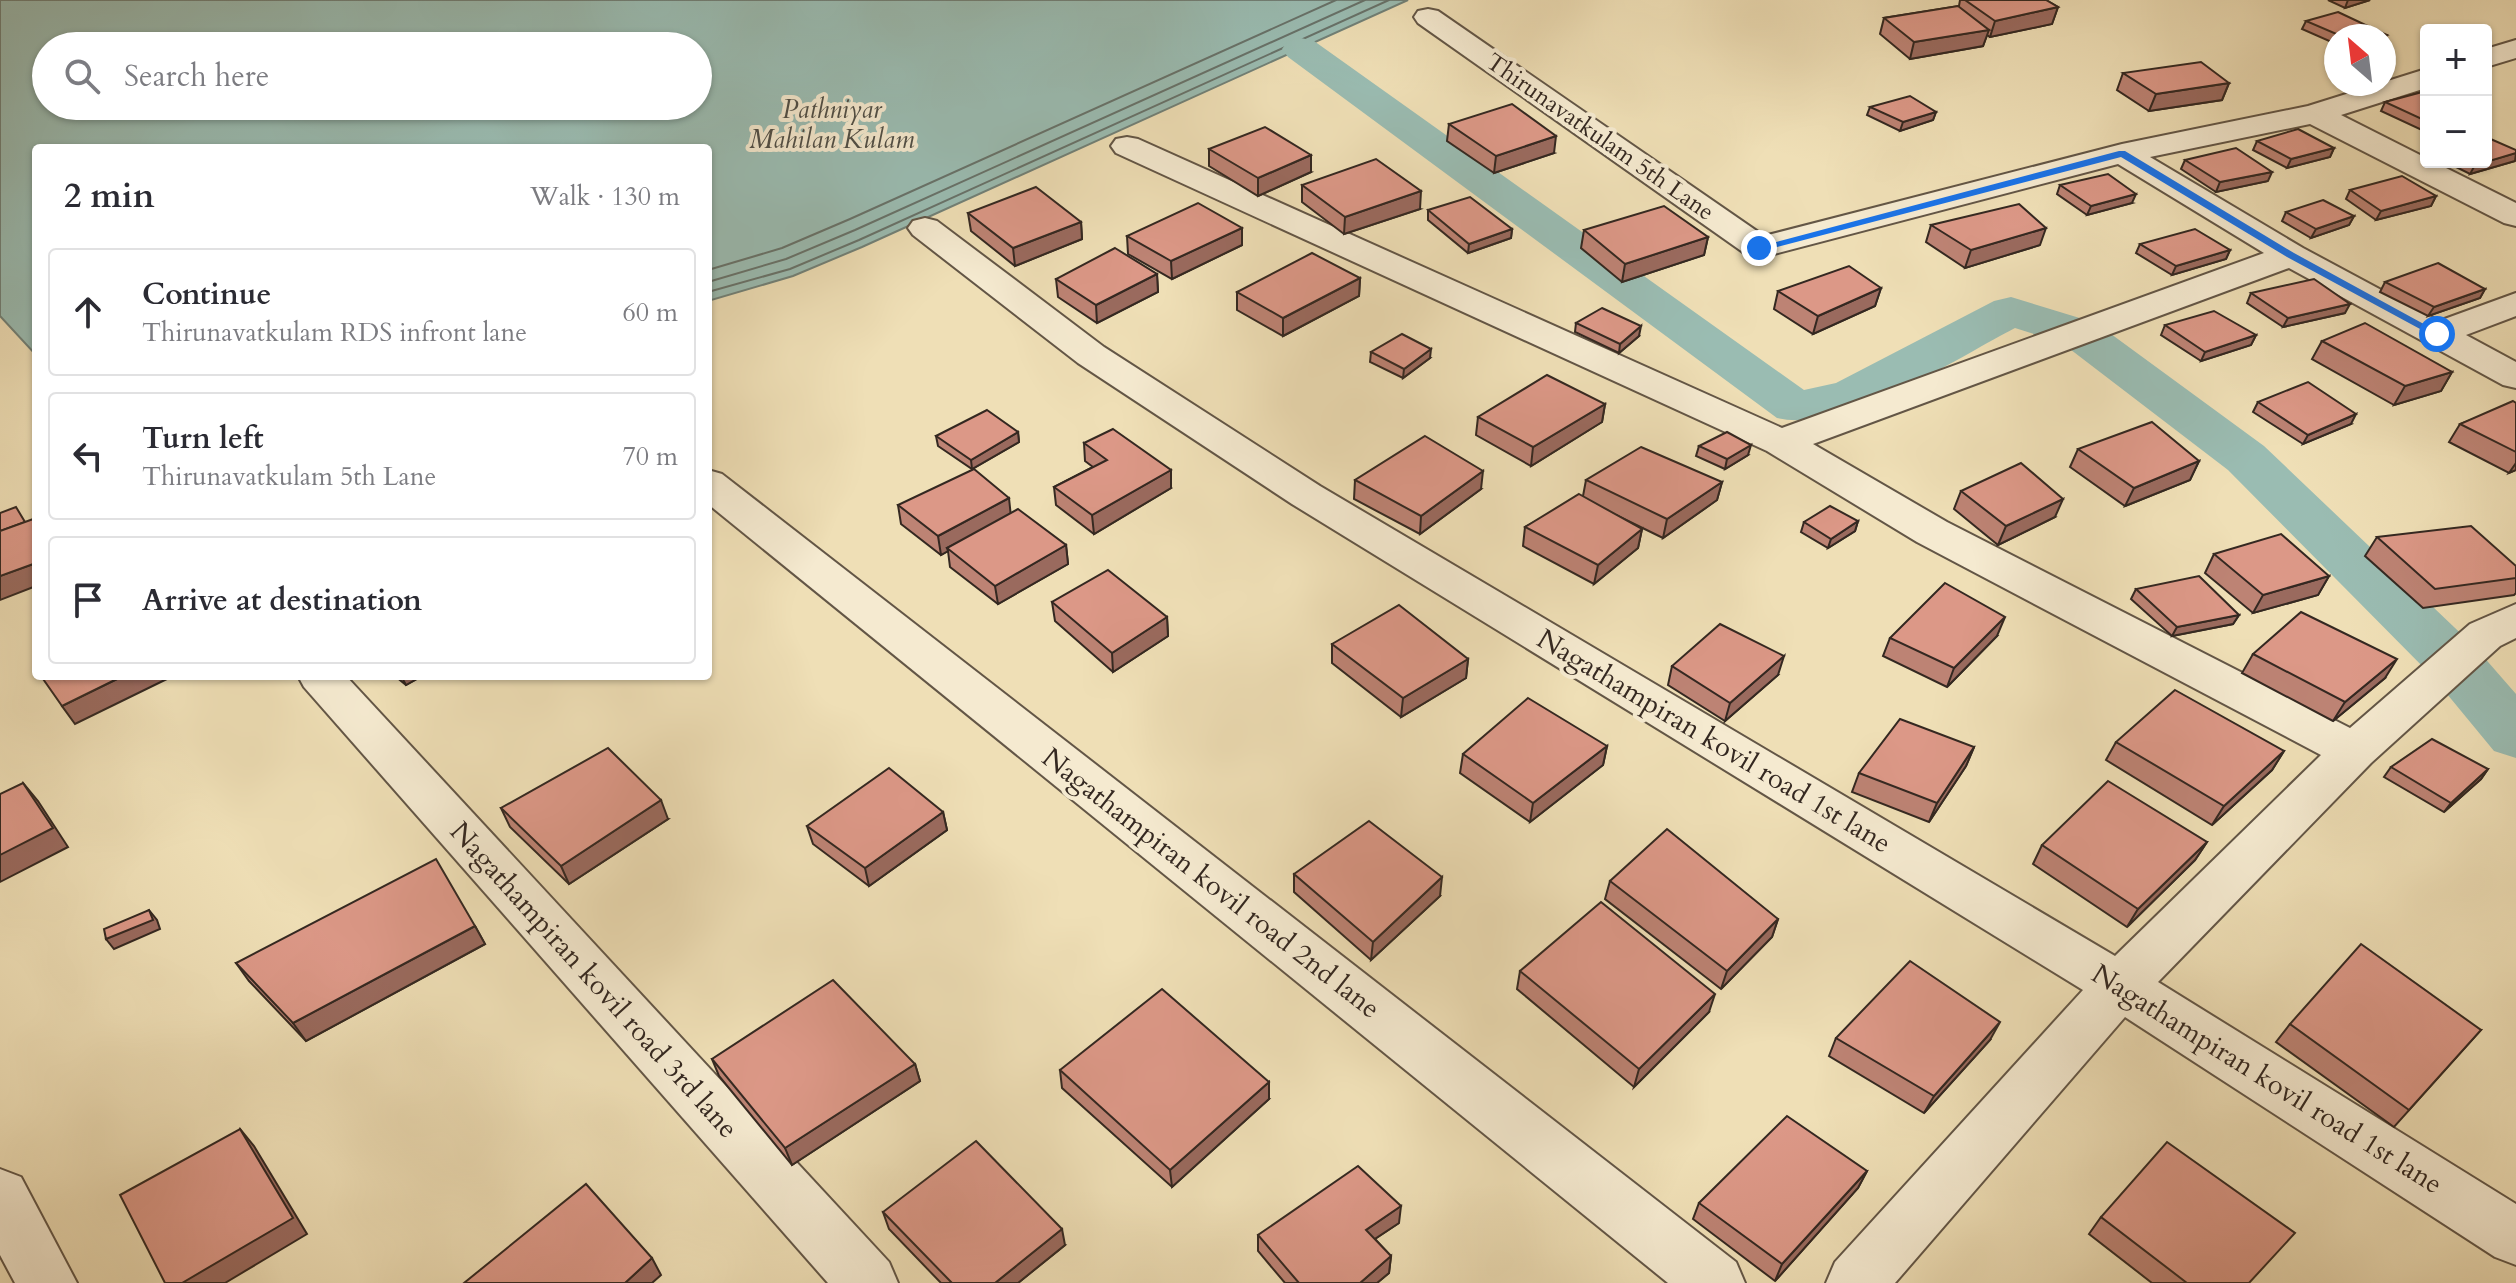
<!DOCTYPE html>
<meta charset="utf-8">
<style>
:root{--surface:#fff;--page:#f2f2f3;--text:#2b2b33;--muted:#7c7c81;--line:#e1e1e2}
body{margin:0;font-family:Cardo,serif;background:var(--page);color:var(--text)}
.controls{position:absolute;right:24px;top:24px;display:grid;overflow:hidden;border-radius:8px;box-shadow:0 2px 6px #0004}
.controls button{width:72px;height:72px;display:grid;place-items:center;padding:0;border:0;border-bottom:2px solid var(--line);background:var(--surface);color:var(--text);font:40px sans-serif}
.compass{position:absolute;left:2324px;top:24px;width:72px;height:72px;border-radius:50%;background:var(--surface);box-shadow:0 2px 6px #0004;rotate:332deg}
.stop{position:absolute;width:24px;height:24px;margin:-18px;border:6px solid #1a73e8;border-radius:50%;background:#fff}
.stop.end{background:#1a73e8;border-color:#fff;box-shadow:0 2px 8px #0008}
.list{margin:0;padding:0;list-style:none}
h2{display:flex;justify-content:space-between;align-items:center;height:104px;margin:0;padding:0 32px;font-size:34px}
h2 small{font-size:26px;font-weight:400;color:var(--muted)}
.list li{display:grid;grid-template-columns:52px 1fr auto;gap:24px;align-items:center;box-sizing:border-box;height:128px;margin:0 16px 16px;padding:0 16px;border:2px solid var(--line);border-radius:8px}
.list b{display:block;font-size:30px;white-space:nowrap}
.list p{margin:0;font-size:26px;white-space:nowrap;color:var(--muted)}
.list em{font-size:26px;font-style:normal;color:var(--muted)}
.icon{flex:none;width:44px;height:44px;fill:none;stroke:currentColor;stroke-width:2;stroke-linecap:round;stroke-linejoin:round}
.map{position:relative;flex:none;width:2516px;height:1283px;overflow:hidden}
.search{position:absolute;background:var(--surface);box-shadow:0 2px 6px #0004;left:32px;top:32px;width:680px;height:88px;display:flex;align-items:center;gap:20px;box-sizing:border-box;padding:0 28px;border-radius:44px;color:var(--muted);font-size:30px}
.panel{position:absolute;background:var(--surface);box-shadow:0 2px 6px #0004;left:32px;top:144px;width:680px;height:536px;border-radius:8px}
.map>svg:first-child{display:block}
.water{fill:#9abcb2;stroke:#718178;stroke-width:2;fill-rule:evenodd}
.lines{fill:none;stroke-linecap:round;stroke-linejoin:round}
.shore{stroke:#67726a;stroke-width:2}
.canal{fill:#9abcb2;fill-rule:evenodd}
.minor-casing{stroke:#635646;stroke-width:4}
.minor{fill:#f5ead0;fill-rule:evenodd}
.wall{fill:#bd8374;stroke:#342821;stroke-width:2}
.shaded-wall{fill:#9a6a5e;stroke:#342821;stroke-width:2}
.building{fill:#dc9887;stroke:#342821;stroke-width:2}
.route{fill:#1a73e8}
.labels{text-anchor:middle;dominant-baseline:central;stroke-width:8;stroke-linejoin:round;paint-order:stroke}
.far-street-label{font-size:24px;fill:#342821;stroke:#f5ead0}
.far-water-label{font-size:26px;font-style:italic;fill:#4e4d45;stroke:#f5ead0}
.street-label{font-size:28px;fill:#342821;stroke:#f5ead0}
</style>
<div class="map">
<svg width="2516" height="1283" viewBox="0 0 2516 1283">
<rect width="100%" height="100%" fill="#efdfb6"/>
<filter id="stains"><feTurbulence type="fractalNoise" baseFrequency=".0025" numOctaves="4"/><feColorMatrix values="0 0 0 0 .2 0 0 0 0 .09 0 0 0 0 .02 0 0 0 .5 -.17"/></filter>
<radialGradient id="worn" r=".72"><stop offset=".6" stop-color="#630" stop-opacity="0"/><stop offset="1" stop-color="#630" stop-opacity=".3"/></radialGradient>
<path class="water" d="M0,0H1408L862,247L793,276L708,301V148H36V355L0,316ZM46,46H698V106H46Z"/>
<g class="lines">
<g class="shore">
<polyline points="708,270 782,248 850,219 1336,0"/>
<polyline points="708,282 786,259 855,230 1365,0"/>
<polyline points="708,292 790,269 859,240 1389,0"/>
</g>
<path class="canal" d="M1301,38L1314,41L1804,390L1836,383L1994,301L2011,297L2096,323L2264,446L2475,647L2516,694V758L2494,751L2433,677L2228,470L2062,343L2015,328C1957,358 1842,434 1777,418L1288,57L1282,49L1288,41Z"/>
<g class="minor-casing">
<g id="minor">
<polygon points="1428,9 1438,11 1764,236 2122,144 2308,106 2426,69 2426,88 2341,115 2426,158 2426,162 2434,162 2516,203 2516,226 2504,223 2310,124 2150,157 2303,248 2439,321 2516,293 2516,316 2466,335 2516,362 2516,388 2503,385 2289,268 1813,444 1947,522 2350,728 2470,624 2516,604 2516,638 2500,646 2371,763 2158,982 2516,1204 2516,1265 2495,1257 2125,1017 1895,1283 1826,1283 1835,1262 2083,990 1292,504 1078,363 913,235 908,228 913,221 925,218 937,221 1104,347 1320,486 2115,956 2321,755 1917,542 1767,451 1116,153 1111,146 1116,139 1127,137 1138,139 1782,428 2264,253 2118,164 1759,258 1747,255 1418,23 1414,17 1418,11"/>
<polygon points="2516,40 2516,58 2486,67 2486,49"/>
<polygon points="708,470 722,474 1736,1262 1745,1283 1668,1283 708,504"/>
<polygon points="298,676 346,676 889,1262 898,1283 828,1283 304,687"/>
<polygon points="0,1169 21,1177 77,1283 15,1283 0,1255"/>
</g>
</g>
<use href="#minor" class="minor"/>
</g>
<g class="wall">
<polygon points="1960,0 2046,0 2058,7 2052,24 1990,37 1987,35 1983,46 1910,59 1880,34 1884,18 1959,6"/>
<polygon points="2328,0 2370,0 2345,8"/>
<polygon points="2306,21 2387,35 2384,41 2384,36 2336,36 2336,44 2302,29"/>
<polygon points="2123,73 2229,83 2222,100 2149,111 2117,90"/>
<polygon points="2426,91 2426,131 2424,131 2381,111 2385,102"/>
<polygon points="1870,107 1936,112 1933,120 1900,131 1867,115"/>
<polygon points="1449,124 1554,153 1494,173 1447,141"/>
<polygon points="2257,141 2334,148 2330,157 2287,168 2253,150"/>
<polygon points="1209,149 1311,172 1258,196 1209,166"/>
<polygon points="2185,160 2268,181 2216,192 2181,169"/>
<polygon points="2515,161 2470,174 2446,162 2486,162"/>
<polygon points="1302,185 1420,209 1344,234 1302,202"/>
<polygon points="2060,185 2132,203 2087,215 2057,194"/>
<polygon points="2350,190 2436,196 2431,206 2376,220 2346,199"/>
<polygon points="1428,210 1512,229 1511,238 1468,253 1428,220"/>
<polygon points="2286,212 2354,216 2349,225 2311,238 2282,221"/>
<polygon points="968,213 1081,222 1082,239 1015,266 971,231"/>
<polygon points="1931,225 2040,245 1965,268 1926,242"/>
<polygon points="1242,228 1242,245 1172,279 1128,254 1127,236"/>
<polygon points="1584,230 1708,237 1704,255 1622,282 1581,248"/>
<polygon points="2140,244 2230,250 2226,259 2172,275 2136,253"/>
<polygon points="1157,274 1158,292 1097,323 1058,297 1056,279"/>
<polygon points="1360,278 1359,296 1283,336 1237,310 1237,292"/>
<polygon points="2385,282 2485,289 2480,298 2428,316 2380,292"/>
<polygon points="1881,288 1875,306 1813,334 1774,309 1778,291"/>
<polygon points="2251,293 2345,313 2283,327 2247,303"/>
<polygon points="1576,323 1639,336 1619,353 1575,332"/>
<polygon points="2165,325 2256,335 2251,345 2201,361 2161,335"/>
<polygon points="2322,341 2452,372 2441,391 2394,405 2312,359"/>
<polygon points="1371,352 1430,358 1403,378 1370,362"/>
<polygon points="2258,402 2351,424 2303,444 2253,412"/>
<polygon points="2516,403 2516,470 2509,473 2449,442 2460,424"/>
<polygon points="1605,404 1602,422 1531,466 1476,435 1478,417"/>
<polygon points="1018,432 1019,442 972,469 938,446 936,436"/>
<polygon points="1084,443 1171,488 1094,534 1056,505 1054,487 1093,467 1085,461"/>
<polygon points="1699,446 1748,455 1725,469 1696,456"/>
<polygon points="2078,449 2199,461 2190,480 2125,506 2070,467"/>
<polygon points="1355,480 1481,489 1420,534 1354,499"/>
<polygon points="1586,480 1722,482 1717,500 1663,538 1616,515 1642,529 1638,548 1594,584 1523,546 1525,527 1583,496"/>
<polygon points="1961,491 2055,517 1998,545 1954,509"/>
<polygon points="898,505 1011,513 1066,545 1068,564 998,604 950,567 948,551 941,555 901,524"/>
<polygon points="1858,521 1855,531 1828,548 1801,532 1804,522"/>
<polygon points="2377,537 2516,566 2516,593 2514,595 2423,608 2365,556"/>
<polygon points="2214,554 2329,576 2318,595 2253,613 2205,573"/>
<polygon points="2136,589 2239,615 2233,624 2172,636 2131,599"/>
<polygon points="1052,602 1167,617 1168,636 1113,672 1055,621"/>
<polygon points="1997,636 1947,687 1883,656 1890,638"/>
<polygon points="1332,644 1468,659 1466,678 1401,717 1332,663"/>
<polygon points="2253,654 2385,678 2333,721 2242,673"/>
<polygon points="1672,666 1778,675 1725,721 1668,685"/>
<polygon points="395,676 422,676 406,685"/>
<polygon points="2116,742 2284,751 2272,770 2212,825 2106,760"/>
<polygon points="1607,746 1603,765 1530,822 1460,773 1463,754"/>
<polygon points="1974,747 1966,766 1929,822 1852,792 1859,773"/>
<polygon points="2391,767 2488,769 2481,779 2444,812 2384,777"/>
<polygon points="501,808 668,819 569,884 510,827"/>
<polygon points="943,812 947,830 869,886 813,844 807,826"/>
<polygon points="2207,842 2195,860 2127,927 2033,864 2042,845"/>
<polygon points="1294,874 1440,896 1371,960 1294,892"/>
<polygon points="1610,881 1778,919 1772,937 1721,989 1605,899"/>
<polygon points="475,926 485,944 306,1041 249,981 236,963"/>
<polygon points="1520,971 1709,1012 1634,1087 1517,989"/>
<polygon points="2290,1024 2481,1030 2394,1127 2276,1042"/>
<polygon points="1836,1038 1990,1040 1924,1113 1829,1056"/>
<polygon points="712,1059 915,1064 920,1081 792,1165 719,1076"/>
<polygon points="1060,1070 1269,1099 1172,1187 1062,1088"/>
<polygon points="1867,1171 1858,1188 1775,1281 1693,1219 1699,1203"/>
<polygon points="883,1212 1065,1245 1018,1283 941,1283 889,1229"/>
<polygon points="2101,1217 2249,1283 2152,1283 2089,1234"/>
<polygon points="1399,1223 1375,1239 1391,1256 1389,1273 1377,1283 1285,1283 1258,1251 1258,1235"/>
</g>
<g class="shaded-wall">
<polygon points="2348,0 2370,0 2345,8"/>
<polygon points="2058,7 2052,24 1990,37 1995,21"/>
<polygon points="1989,30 1983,46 1910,59 1914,42"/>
<polygon points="2229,83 2222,100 2149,111 2156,94"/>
<polygon points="1936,112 1933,120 1900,131 1903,122"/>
<polygon points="1556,136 1554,153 1494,173 1496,156"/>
<polygon points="2334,148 2330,157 2287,168 2291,159"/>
<polygon points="2516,153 2515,161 2470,174 2475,165"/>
<polygon points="1311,155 1311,172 1258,196 1258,178"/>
<polygon points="2272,172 2268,181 2216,192 2220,182"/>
<polygon points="1421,191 1420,209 1344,234 1345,217"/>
<polygon points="2136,194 2132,203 2087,215 2091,206"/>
<polygon points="2436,196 2431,206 2376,220 2381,211"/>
<polygon points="2354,216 2349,225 2311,238 2316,229"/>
<polygon points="1081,222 1082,239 1015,266 1013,248"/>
<polygon points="1242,228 1242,245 1172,279 1171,261"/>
<polygon points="2046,228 2040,245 1965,268 1971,250"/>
<polygon points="1512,229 1511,238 1468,253 1469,244"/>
<polygon points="1708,237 1704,255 1622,282 1625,264"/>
<polygon points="2230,250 2226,259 2172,275 2176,266"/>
<polygon points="1157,274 1158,292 1097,323 1096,305"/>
<polygon points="1360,278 1359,296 1283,336 1283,318"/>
<polygon points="1881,288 1875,306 1813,334 1818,316"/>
<polygon points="2485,289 2480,298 2428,316 2434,307"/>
<polygon points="2350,304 2345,313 2283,327 2288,318"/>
<polygon points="1641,326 1639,336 1619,353 1620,344"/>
<polygon points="2256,335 2251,345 2201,361 2205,352"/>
<polygon points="1431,349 1430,358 1403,378 1404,369"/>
<polygon points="2452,372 2441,391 2394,405 2405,386"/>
<polygon points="1605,404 1602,422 1531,466 1533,447"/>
<polygon points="2356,414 2351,424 2303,444 2308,435"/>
<polygon points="1018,432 1019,442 972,469 971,460"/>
<polygon points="1751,445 1748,455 1725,469 1727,459"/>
<polygon points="2199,461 2190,480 2125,506 2134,488"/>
<polygon points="2516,463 2516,470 2509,473"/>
<polygon points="1171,470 1171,488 1094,534 1092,515"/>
<polygon points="1483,471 1481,489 1420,534 1421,516"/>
<polygon points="1722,482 1717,500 1663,538 1667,519"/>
<polygon points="1009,498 1011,517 947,548 948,551 941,555 938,536"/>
<polygon points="2063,499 2055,517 1998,545 2006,526"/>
<polygon points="1858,521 1855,531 1828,548 1831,539"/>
<polygon points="1642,529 1638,548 1594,584 1598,565"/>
<polygon points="1066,545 1068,564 998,604 995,586"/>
<polygon points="36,563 36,586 0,600 0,576"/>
<polygon points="2329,576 2318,595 2253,613 2263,595"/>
<polygon points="2239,615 2233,624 2172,636 2177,627"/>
<polygon points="1167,617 1168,636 1113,672 1112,653"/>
<polygon points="2005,617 1997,636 1947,687 1954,668"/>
<polygon points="1784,656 1778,675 1725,721 1730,703"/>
<polygon points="1468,659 1466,678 1401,717 1403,698"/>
<polygon points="2397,659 2385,678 2333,721 2345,702"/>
<polygon points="123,676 173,676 75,724 62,706"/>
<polygon points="401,676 422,676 406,685"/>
<polygon points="1607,746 1603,765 1530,822 1533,803"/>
<polygon points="1974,747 1966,766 1929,822 1937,803"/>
<polygon points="2284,751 2272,770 2212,825 2224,806"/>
<polygon points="2488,769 2481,779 2444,812 2451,803"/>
<polygon points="23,783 38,801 68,847 0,882 0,855"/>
<polygon points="661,800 668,819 569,884 561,866"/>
<polygon points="943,812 947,830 869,886 865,868"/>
<polygon points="2207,842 2195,860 2127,927 2138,909"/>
<polygon points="1442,877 1440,896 1371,960 1373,942"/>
<polygon points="149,910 157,920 160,929 114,949 106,939"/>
<polygon points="1778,919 1772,937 1721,989 1727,971"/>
<polygon points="475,926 485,944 306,1041 293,1023"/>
<polygon points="1715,994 1709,1012 1634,1087 1639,1069"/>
<polygon points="2000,1022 1990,1040 1924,1113 1934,1096"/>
<polygon points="915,1064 920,1081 792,1165 785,1148"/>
<polygon points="1269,1082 1269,1099 1172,1187 1170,1170"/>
<polygon points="240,1129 254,1146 307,1234 225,1283 182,1283"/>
<polygon points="1867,1171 1858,1188 1775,1281 1782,1264"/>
<polygon points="1401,1206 1399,1223 1364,1246 1366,1230"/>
<polygon points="1062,1229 1065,1245 1018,1283 995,1283"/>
<polygon points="1391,1256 1389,1273 1377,1283 1360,1283"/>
<polygon points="652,1258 661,1275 652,1283 625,1283"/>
</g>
<g class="building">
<polygon points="1965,0 2046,0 2058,7 1995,21"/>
<polygon points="1958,6 1989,30 1914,42 1884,18"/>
<polygon points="2338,12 2387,35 2384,36 2341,36 2306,21"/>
<polygon points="2201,62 2229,83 2156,94 2123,73"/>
<polygon points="2426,91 2426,121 2385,102"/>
<polygon points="1910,96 1936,112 1903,122 1870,107"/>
<polygon points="1512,104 1556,136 1496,156 1449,124"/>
<polygon points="1265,127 1311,155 1258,178 1209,149"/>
<polygon points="2298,129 2334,148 2291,159 2257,141"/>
<polygon points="2486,137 2516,150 2516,153 2486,162"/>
<polygon points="2236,148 2272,172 2220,182 2185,160"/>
<polygon points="1376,159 1421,191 1345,217 1302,185"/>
<polygon points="2469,162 2486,162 2475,165"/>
<polygon points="2108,174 2136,194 2091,206 2060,185"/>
<polygon points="2402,176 2436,196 2381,211 2350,190"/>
<polygon points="1036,187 1081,222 1013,248 968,213"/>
<polygon points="1470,197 1512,229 1469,244 1428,210"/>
<polygon points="2323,200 2354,216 2316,229 2286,212"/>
<polygon points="1198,203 1242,228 1171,261 1127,236"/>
<polygon points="2019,204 2046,228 1971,250 1931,225"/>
<polygon points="1664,206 1708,237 1625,264 1584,230"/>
<polygon points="2195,229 2230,250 2176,266 2140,244"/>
<polygon points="1115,248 1157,274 1096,305 1056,279"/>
<polygon points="1312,253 1360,278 1283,318 1237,292"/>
<polygon points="2438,263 2485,289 2434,307 2385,282"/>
<polygon points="1849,266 1881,288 1818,316 1778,291"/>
<polygon points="2314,279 2350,304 2288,318 2251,293"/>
<polygon points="1602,308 1641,326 1620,344 1576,323"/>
<polygon points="2214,311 2256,335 2205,352 2165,325"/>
<polygon points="2365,323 2452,372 2405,386 2322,341"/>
<polygon points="1402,334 1431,349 1404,369 1371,352"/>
<polygon points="1547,375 1605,404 1533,447 1478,417"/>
<polygon points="2308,382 2356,414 2308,435 2258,402"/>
<polygon points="2513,401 2516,403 2516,452 2460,424"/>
<polygon points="987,410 1018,432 971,460 936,436"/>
<polygon points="2152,422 2199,461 2134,488 2078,449"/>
<polygon points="1113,429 1171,470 1092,515 1054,487 1107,460 1084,443"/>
<polygon points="1727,432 1751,445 1727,459 1699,446"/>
<polygon points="1425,436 1483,471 1421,516 1355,480"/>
<polygon points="1641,447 1722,482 1667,519 1586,480"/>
<polygon points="2021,463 2063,499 2006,526 1961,491"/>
<polygon points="974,469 1009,498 938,536 898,505"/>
<polygon points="1579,494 1642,529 1598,565 1525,527"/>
<polygon points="1830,506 1858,521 1831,539 1804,522"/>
<polygon points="16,507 25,522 0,531 0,513"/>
<polygon points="1018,509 1066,545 995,586 947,548"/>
<polygon points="36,518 36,563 0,576 0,531"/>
<polygon points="2471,526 2516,566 2516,578 2435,589 2377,537"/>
<polygon points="2281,534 2329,576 2263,595 2214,554"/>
<polygon points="1108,570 1167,617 1112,653 1052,602"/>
<polygon points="2199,576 2239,615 2177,627 2136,589"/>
<polygon points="1945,583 2005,617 1954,668 1890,638"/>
<polygon points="1399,605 1468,659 1403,698 1332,644"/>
<polygon points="2301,612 2397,659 2345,702 2253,654"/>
<polygon points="1720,624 1784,656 1730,703 1672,666"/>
<polygon points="41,676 123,676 62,706"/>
<polygon points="2175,690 2284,751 2224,806 2116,742"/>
<polygon points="1528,698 1607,746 1533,803 1463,754"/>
<polygon points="1900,719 1974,747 1937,803 1859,773"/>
<polygon points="2432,739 2488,769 2451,803 2391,767"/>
<polygon points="608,748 661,800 561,866 501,808"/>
<polygon points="889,768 943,812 865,868 807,826"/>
<polygon points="2108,781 2207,842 2138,909 2042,845"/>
<polygon points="23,783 53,828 0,855 0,794"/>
<polygon points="1369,821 1442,877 1373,942 1294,874"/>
<polygon points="1667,829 1778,919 1727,971 1610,881"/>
<polygon points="436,859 475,926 293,1023 236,963"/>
<polygon points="1601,902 1715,994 1639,1069 1520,971"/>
<polygon points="149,910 153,920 106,939 104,929"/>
<polygon points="2361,944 2481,1030 2409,1110 2290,1024"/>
<polygon points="1910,961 2000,1022 1934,1096 1836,1038"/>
<polygon points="833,980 915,1064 785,1148 712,1059"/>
<polygon points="1162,989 1269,1082 1170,1170 1060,1070"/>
<polygon points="1787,1116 1867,1171 1782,1264 1699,1203"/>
<polygon points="240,1129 293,1218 182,1283 165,1283 120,1195"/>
<polygon points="976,1141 1062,1229 995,1283 952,1283 883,1212"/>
<polygon points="2167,1142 2295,1233 2249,1283 2187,1283 2101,1217"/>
<polygon points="1358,1166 1401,1206 1366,1230 1391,1256 1360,1283 1299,1283 1258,1235"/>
<polygon points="586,1184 652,1258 625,1283 464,1283"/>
</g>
<polygon class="route" points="2119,151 2125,151 2294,253 2442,334 2433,336 2287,257 2121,157 1762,251 1754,248"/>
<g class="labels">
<g class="far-street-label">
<text transform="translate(1600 137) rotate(35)">Thirunavatkulam 5th Lane</text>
</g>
<g class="far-water-label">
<text x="832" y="109">Pathniyar<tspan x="832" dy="30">Mahilan Kulam</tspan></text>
</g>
<g class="street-label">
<text transform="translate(1714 741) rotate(31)">Nagathampiran kovil road 1st lane</text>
<text transform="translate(1211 883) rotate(38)">Nagathampiran kovil road 2nd lane</text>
<text transform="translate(594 980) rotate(48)">Nagathampiran kovil road 3rd lane</text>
<text transform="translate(2267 1079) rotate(32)">Nagathampiran kovil road 1st lane</text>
</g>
</g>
<rect width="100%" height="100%" filter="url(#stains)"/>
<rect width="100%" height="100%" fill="url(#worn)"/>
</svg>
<div class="controls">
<button>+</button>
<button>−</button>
</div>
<svg class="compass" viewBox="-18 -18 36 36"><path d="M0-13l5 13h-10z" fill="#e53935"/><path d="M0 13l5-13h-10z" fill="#7c7c81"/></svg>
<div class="stop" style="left:2437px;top:334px"></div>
<div class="stop end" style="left:1759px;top:248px"></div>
<div class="search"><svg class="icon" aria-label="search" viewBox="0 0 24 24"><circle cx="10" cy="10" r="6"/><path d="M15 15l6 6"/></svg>Search here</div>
<section class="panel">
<h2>2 min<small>Walk · 130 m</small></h2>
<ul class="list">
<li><svg class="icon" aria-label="ahead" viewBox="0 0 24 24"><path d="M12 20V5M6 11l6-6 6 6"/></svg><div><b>Continue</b><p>Thirunavatkulam RDS infront lane</p></div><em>60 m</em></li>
<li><svg class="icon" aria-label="left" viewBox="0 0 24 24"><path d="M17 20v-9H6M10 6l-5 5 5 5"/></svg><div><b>Turn left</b><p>Thirunavatkulam 5th Lane</p></div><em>70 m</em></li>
<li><svg class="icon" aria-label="arrive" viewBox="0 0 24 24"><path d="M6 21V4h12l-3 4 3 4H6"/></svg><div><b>Arrive at destination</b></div></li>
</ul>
</section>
</div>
